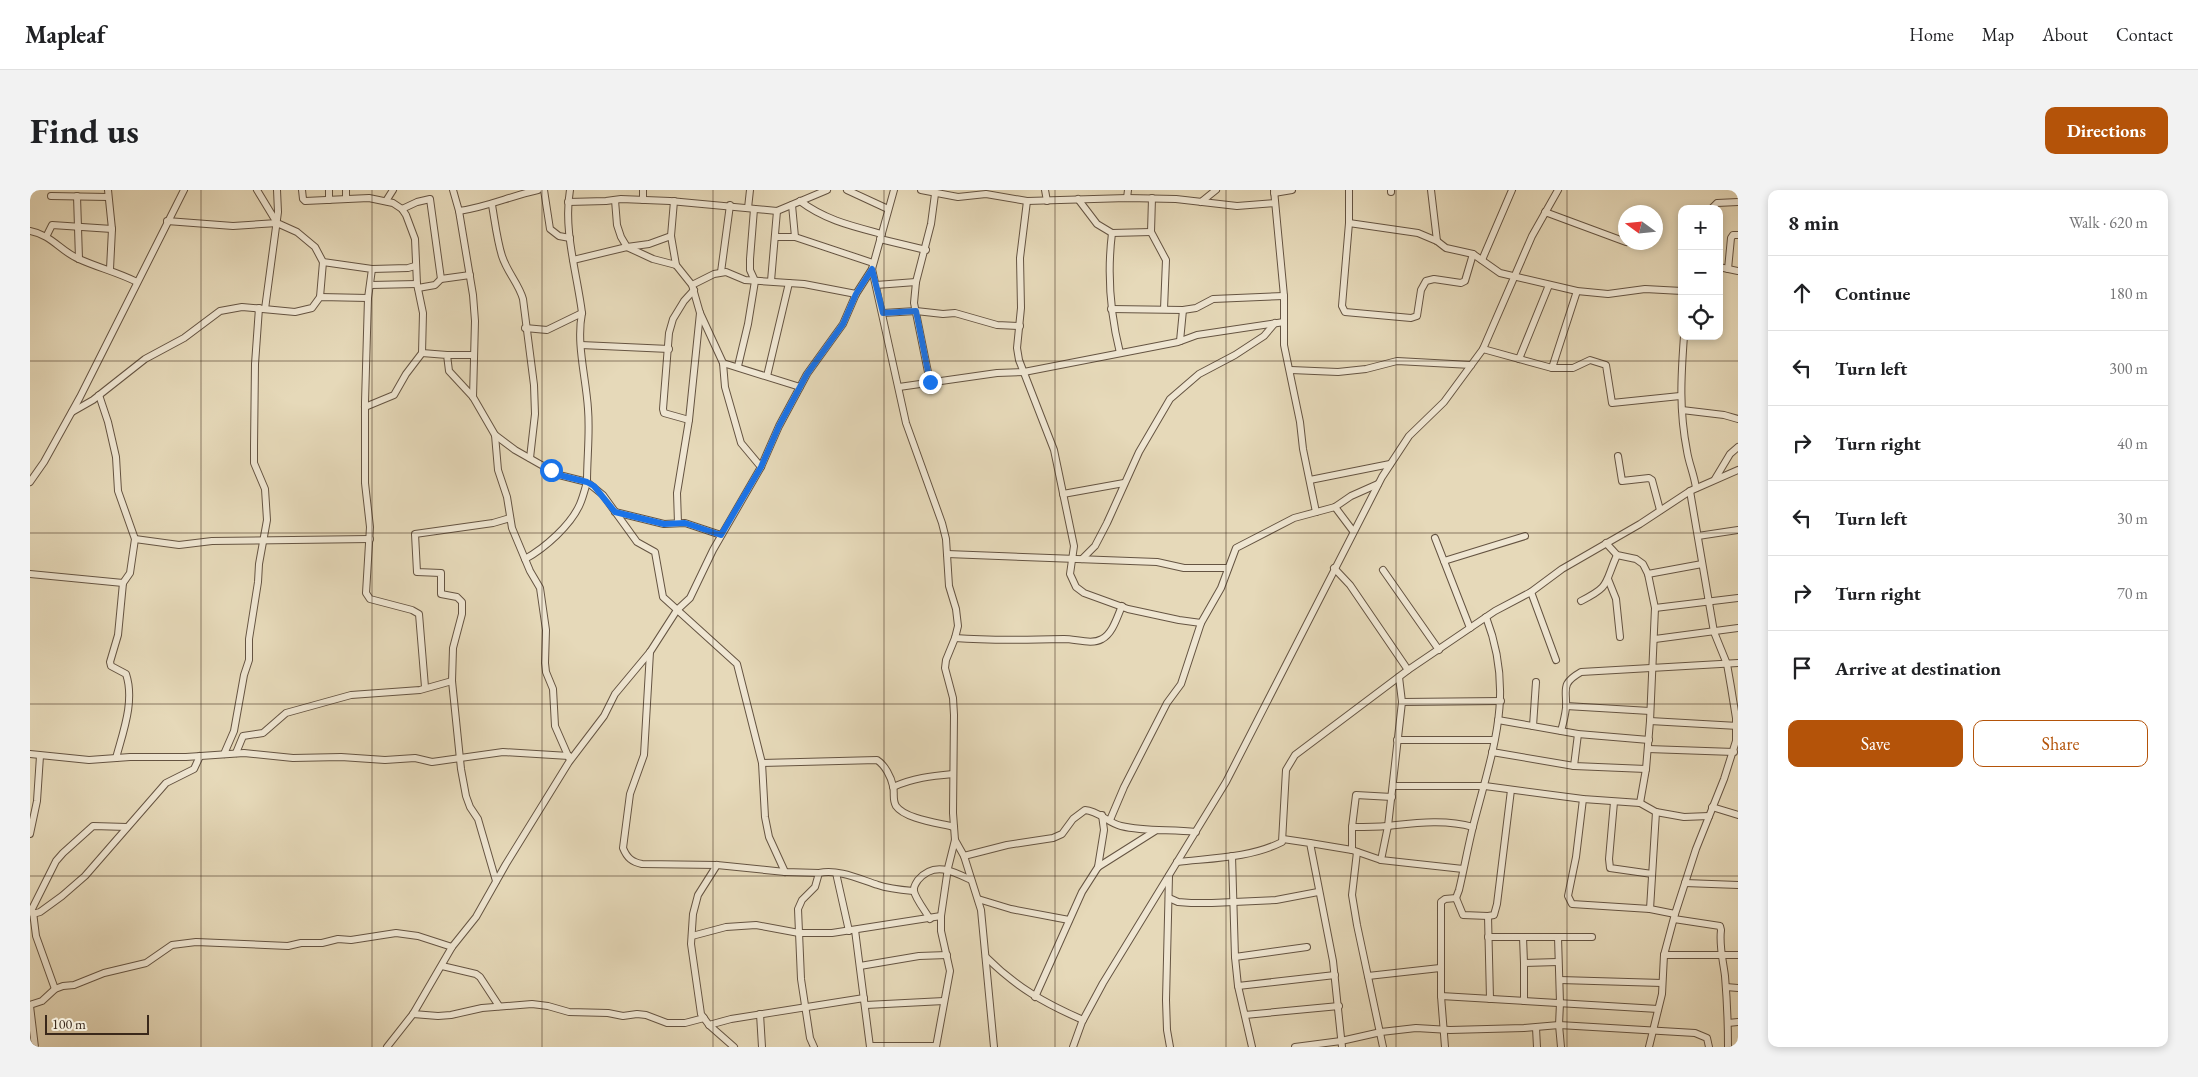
<!DOCTYPE html>
<meta charset="utf-8">
<style>
:root{--surface:#fff;--page:#f2f2f2;--text:#202124;--muted:#757577;--line:#e0e0e0;--accent:#b45309}
body{margin:0;font-family:"EB Garamond",serif;background:var(--page);color:var(--text)}
.controls{position:absolute;right:15px;top:15px;display:grid;overflow:hidden;border-radius:10px;box-shadow:0 2px 8px #0003}
.controls button{width:45px;height:45px;display:grid;place-items:center;padding:0;border:0;border-bottom:1px solid var(--line);background:var(--surface);color:var(--text);font:25px sans-serif}
.compass{position:absolute;left:1588px;top:15px;width:45px;height:45px;border-radius:50%;background:var(--surface);box-shadow:0 2px 8px #0003;rotate:285deg}
.scale{position:absolute;left:15px;bottom:12px;width:104px;box-sizing:border-box;padding-left:5px;border:2px solid #3a281a;border-top:0;font-size:14px;line-height:18px;white-space:nowrap;color:#3a281a;-webkit-text-stroke:4px #efe6d2;paint-order:stroke}
.stop{position:absolute;width:15px;height:15px;margin:-11px;border:4px solid #1a73e8;border-radius:50%;background:#fff}
.stop.end{background:#1a73e8;border-color:#fff;box-shadow:0 1px 5px #0008}
.list{margin:0;padding:0;list-style:none}
h2{display:flex;justify-content:space-between;align-items:center;height:65px;margin:0;padding:0 20px;font-size:21px}
h2 small{font-size:16px;font-weight:400;color:var(--muted)}
.list li{display:grid;grid-template-columns:32px 1fr auto;gap:15px;align-items:center;box-sizing:border-box;height:75px;padding:0 20px;border-top:1px solid var(--line)}
.list b{display:block;font-size:19px;white-space:nowrap}
.list em{font-size:16px;font-style:normal;color:var(--muted)}
.actions{display:flex;gap:10px;padding:15px 20px}
.actions a{flex:1;padding:11px 0;border:1px solid var(--accent);border-radius:10px;text-align:center;font-size:18px;color:var(--accent)}
.actions .main{background:var(--accent);color:#fff}
.icon{flex:none;width:28px;height:28px;fill:none;stroke:currentColor;stroke-width:2;stroke-linecap:round;stroke-linejoin:round}
.map{position:relative;flex:none;width:1708px;height:857px;overflow:hidden;border-radius:10px}
header{display:flex;align-items:center;gap:30px;box-sizing:border-box;height:70px;padding:0 25px;background:var(--surface);border-bottom:1px solid var(--line)}
header strong{font-size:24px}
nav{display:flex;gap:28px;margin-inline-start:auto;font-size:18px}
.intro{display:flex;align-items:center;justify-content:space-between;box-sizing:border-box;height:120px;padding:0 30px}
h1{margin:0;font-size:35px}
.button{padding:12px 22px;border-radius:10px;background:var(--accent);color:#fff;font-size:18px;font-weight:700}
main{display:flex;gap:30px;padding:0 30px}
aside{flex:1;background:var(--surface);border-radius:10px;box-shadow:0 2px 8px #0003}
.map>svg:first-child{display:block}
.lines{fill:none;stroke-linecap:round;stroke-linejoin:round}
.street-casing{stroke:#655442;stroke-width:8}
.street{stroke:#efe6d2;stroke-width:6}
.route{stroke:#1a73e8;stroke-width:6}
.grid{fill:none;stroke:#3a281a;stroke-width:1;stroke-opacity:0.55}
</style>
<header>
<strong>Mapleaf</strong>
<nav><a>Home</a><a>Map</a><a>About</a><a>Contact</a></nav>
</header>
<div class="intro"><h1>Find us</h1><a class="button">Directions</a></div>
<main>
<div class="map">
<svg width="1708" height="857" viewBox="0 0 1708 857">
<rect width="100%" height="100%" fill="#e6d9b9"/>
<filter id="stains"><feTurbulence type="fractalNoise" baseFrequency=".004" numOctaves="4"/><feColorMatrix values="0 0 0 0 .2 0 0 0 0 .09 0 0 0 0 .02 0 0 0 .5 -.17"/></filter>
<radialGradient id="worn" r=".72"><stop offset=".6" stop-color="#630" stop-opacity="0"/><stop offset="1" stop-color="#630" stop-opacity=".3"/></radialGradient>
<g class="lines">
<g class="street-casing">
<g id="street">
<polyline points="78,0 82,39 80,79"/>
<polyline points="227,0 247,33 267,42 285,57 293,72 342,79 338,108 335,212 335,293 340,337 336,403 340,409 382,420 389,424 395,497"/>
<polyline points="272,0 273,9 275,11 339,8 363,13 372,19 376,25 385,49 387,94 393,123 392,163 376,184 364,205 335,217"/>
<polyline points="299,0 299,10"/>
<polyline points="316,0 316,9"/>
<polyline points="423,0 429,21 443,105 445,131 443,207"/>
<polyline points="514,0 520,39 529,46 540,48"/>
<path d="M540,0C533,40 547,83 552,123C546,154 556,187 558,219C560,243 557,267 557,292L573,305L607,352L625,362L633,407L707,474L732,573L735,627L739,647L755,682"/>
<polyline points="817,0 858,19"/>
<polyline points="864,0 842,79 876,233 912,333 916,349 919,396 926,419 928,436 925,448 916,470 915,478 923,508 924,525 923,623 925,650 918,678 911,726 911,741 920,781 906,857"/>
<polyline points="891,0 928,7 956,4 997,11 1097,8 1146,9 1207,16 1245,13"/>
<polyline points="1015,0 1017,11"/>
<polyline points="1244,0 1254,106 1254,155 1270,232 1273,259 1286,322"/>
<polyline points="1319,0 1319,33 1312,116 1315,122 1381,128 1387,126 1391,100 1396,91 1404,89 1431,93 1435,91 1443,64"/>
<polyline points="1361,0 1361,2"/>
<polyline points="1401,0 1407,51"/>
<polyline points="1244,3 1262,0"/>
<polyline points="21,6 78,7"/>
<polyline points="47,6 49,69"/>
<polyline points="1097,8 1098,0"/>
<polyline points="1122,8 1121,42 1136,70 1134,119"/>
<polyline points="1048,9 1067,34 1082,43 1121,42"/>
<polyline points="585,10 587,35 591,47 597,57 623,69 646,75 662,95 670,123 693,173 695,197 711,253 731,277"/>
<polyline points="613,10 613,0"/>
<polyline points="356,11 363,0"/>
<polyline points="644,11 641,46 646,75"/>
<path d="M770,11C795,30 822,36 852,44"/>
<polyline points="997,11 990,68 991,118 987,158 989,170 1024,260 1044,356 1040,384 1046,397 1054,403 1098,419 1149,430 1171,433"/>
<polyline points="538,12 576,11 591,9 640,11 747,21 797,0"/>
<polyline points="1171,12 1186,0"/>
<path d="M462,15C465,32 467,50 472,66C477,82 489,94 493,109L504,195L505,224L500,268"/>
<polyline points="762,15 765,47"/>
<polyline points="718,18 720,0"/>
<polyline points="372,19 387,12 400,9 411,89"/>
<polyline points="1681,19 1687,13 1708,12"/>
<path d="M429,21C458,17 480,6 508,0"/>
<polyline points="1515,22 1596,52"/>
<polyline points="137,31 203,36 247,33"/>
<polyline points="1319,33 1388,43 1407,51 1416,58 1443,64 1470,83 1547,101 1578,104 1615,99 1652,101"/>
<path d="M0,41C22,45 30,61 49,69C69,78 87,82 107,92"/>
<path d="M1082,43C1077,84 1080,123 1090,163"/>
<polyline points="17,45 22,35 82,39"/>
<polyline points="746,47 765,47 843,73"/>
<polyline points="850,49 896,60"/>
<polyline points="543,70 597,57 619,54 641,46"/>
<polyline points="1452,70 1482,0"/>
<polyline points="1689,77 1708,81"/>
<polyline points="342,79 378,78 385,76"/>
<polyline points="1698,79 1701,48 1703,45 1708,45"/>
<polyline points="691,82 700,15"/>
<polyline points="741,91 747,21"/>
<polyline points="341,95 387,94"/>
<polyline points="662,95 684,84 696,82 715,90 774,94 826,104"/>
<polyline points="846,95 886,92"/>
<polyline points="388,98 405,95 411,89 440,85"/>
<polyline points="290,107 293,72"/>
<polyline points="235,119 248,22 247,0"/>
<polyline points="1081,119 1153,120 1166,118 1183,109 1254,106"/>
<polyline points="853,123 886,121 913,124 925,123 967,135 990,136"/>
<polyline points="495,138 517,140 552,123"/>
<path d="M1654,146C1651,187 1649,220 1657,261C1659,274 1664,284 1666,298"/>
<polyline points="1150,151 1153,120"/>
<polyline points="551,155 639,159"/>
<polyline points="1453,159 1522,178 1543,178 1560,170 1576,175 1582,213 1650,206"/>
<polyline points="392,163 417,165 419,181 443,207 465,245 468,280 477,307 482,338 500,381 510,398 516,440 515,473 516,482 523,499 525,536 539,568"/>
<polyline points="417,165 444,165"/>
<polyline points="1489,169 1519,95"/>
<polyline points="693,173 770,197"/>
<polyline points="708,176 718,134 725,91 720,80 720,69 724,19"/>
<polyline points="1522,178 1547,101"/>
<polyline points="1261,180 1308,182 1336,179 1367,171 1441,175"/>
<polyline points="737,186 759,93"/>
<polyline points="900,192 884,113 886,92 901,34 905,4"/>
<polyline points="869,197 967,183 994,182 1148,152 1167,145 1254,132"/>
<path d="M69,205L78,232L86,267L88,301L105,349L100,383L93,393L88,445L80,472L81,476L96,484C105,511 93,542 86,568"/>
<polyline points="1652,220 1694,225 1708,229"/>
<polyline points="42,222 63,210 115,169 154,148 190,121 212,117 265,122 282,118 290,107 338,108"/>
<polyline points="659,230 634,223 633,219 639,143 643,129 654,111 664,100"/>
<path d="M465,245L485,260L529,285L557,292C555,299 553,307 550,314C541,335 515,358 495,369"/>
<polyline points="1588,266 1592,291 1619,288 1622,290 1630,320"/>
<polyline points="1685,289 1700,264 1708,257"/>
<polyline points="1280,290 1360,274"/>
<polyline points="0,292 14,272 50,207 154,0"/>
<polyline points="1033,304 1094,293"/>
<polyline points="1305,317 1323,341"/>
<polyline points="585,322 634,334 655,333 691,345"/>
<polyline points="648,333 647,303 659,230 670,123"/>
<polyline points="1668,346 1708,340"/>
<polyline points="1405,348 1440,438"/>
<polyline points="105,349 149,355 182,351 340,349"/>
<polyline points="1576,353 1587,365 1606,369 1613,374 1618,384 1625,418 1620,531 1616,579 1610,613"/>
<polyline points="917,364 1127,372 1154,378 1198,378"/>
<polyline points="1052,369 1065,356 1077,333 1109,262 1140,209 1169,184 1205,165 1234,146 1245,133"/>
<polyline points="1414,371 1495,346"/>
<polyline points="1304,378 1320,395 1378,480"/>
<polyline points="1353,380 1409,460"/>
<polyline points="0,384 93,393"/>
<polyline points="1618,384 1672,374"/>
<polyline points="1578,389 1586,409 1590,447"/>
<polyline points="1501,402 1526,470"/>
<path d="M1551,411C1581,396 1574,394 1587,365"/>
<polyline points="1625,418 1708,408"/>
<path d="M925,448C962,451 998,450 1034,449C1046,449 1062,455 1072,449C1083,443 1087,427 1092,416"/>
<polyline points="1625,449 1708,438"/>
<path d="M620,462L614,565L600,604L593,658C597,668 602,672 612,674L687,675L755,682L789,683"/>
<polyline points="1369,487 1372,512 1358,636 1351,670 1433,679"/>
<polyline points="1372,512 1471,511"/>
<polyline points="1536,516 1620,521"/>
<polyline points="1468,530 1548,544 1619,550"/>
<polyline points="1620,531 1708,536"/>
<polyline points="1503,536 1506,492"/>
<path d="M1531,541C1533,534 1535,526 1536,518C1537,499 1530,494 1551,482L1708,473"/>
<polyline points="1367,550 1464,550"/>
<polyline points="1618,559 1704,562"/>
<polyline points="1462,562 1544,576 1616,579"/>
<polyline points="206,563 213,546 233,543 256,523 321,505 390,500 422,491"/>
<polyline points="0,564 59,570 100,567 156,567 214,563 263,568 311,567 355,570 385,568 402,572 473,562 539,566"/>
<polyline points="194,564 204,541 214,485 219,470 219,449 228,392 229,374 237,330 235,299 224,273 224,256 225,174 229,118"/>
<path d="M732,573L847,570C855,575 861,587 863,596C865,603 862,609 866,616C875,629 909,633 924,637"/>
<polyline points="1544,576 1548,544"/>
<polyline points="1363,596 1455,596 1553,609 1610,613 1626,622 1654,627 1679,626"/>
<path d="M863,597C883,588 901,586 923,584"/>
<polyline points="1553,609 1546,667 1538,706 1542,714 1620,719 1645,724"/>
<polyline points="1584,612 1579,669 1580,678 1622,684"/>
<polyline points="1682,617 1708,625"/>
<polyline points="1080,630 1094,597 1137,513 1151,494 1171,433 1191,398 1206,358 1264,328 1305,317 1321,306 1348,294"/>
<path d="M1322,637C1334,637 1346,637 1357,636C1386,633 1415,629 1443,637"/>
<polyline points="0,644 7,611 10,566"/>
<polyline points="1253,649 1280,653 1303,771 1312,857"/>
<polyline points="925,650 934,666 951,720 964,857"/>
<polyline points="1280,653 1322,660 1351,670"/>
<polyline points="1322,660 1322,637 1326,605 1362,607"/>
<polyline points="1327,662 1322,705 1327,735 1353,857"/>
<path d="M934,666L977,655L1023,648L1032,644L1043,629L1055,620C1069,621 1078,633 1091,636C1116,642 1141,639 1166,642"/>
<polyline points="1202,666 1205,767 1208,796 1222,857"/>
<path d="M1147,672C1182,668 1220,668 1252,652L1256,580L1265,565L1378,480L1465,421L1501,402L1532,379L1610,334L1660,301L1708,280"/>
<polyline points="687,675 668,705 663,724 661,754 671,824 679,835 704,857"/>
<polyline points="1068,677 1074,640 1072,625"/>
<polyline points="806,683 819,741"/>
<polyline points="1139,686 1136,810 1137,840 1140,857"/>
<polyline points="466,691 448,629 440,617 436,606 431,579 422,491 423,458 432,424 432,412 427,407 411,404 411,383 387,382 385,344 463,333 480,328"/>
<polyline points="1655,693 1708,695"/>
<polyline points="1139,708 1148,712 1161,713 1182,713 1246,710 1288,702"/>
<polyline points="1426,708 1433,725 1458,726 1464,725 1467,714 1481,600"/>
<polyline points="948,709 981,719 1039,730"/>
<polyline points="2,719 26,671 33,663 63,636 97,637"/>
<polyline points="1620,719 1626,622"/>
<polyline points="3,722 6,746 25,799"/>
<polyline points="3,724 10,722 32,706 55,686 136,593 164,579 170,566"/>
<polyline points="1458,726 1460,809"/>
<path d="M900,729C896,722 885,708 884,701C883,697 886,693 888,690C904,671 923,681 941,690"/>
<path d="M1644,729L1690,736L1691,740C1689,756 1693,770 1695,786C1697,810 1698,833 1698,857"/>
<polyline points="825,740 840,857"/>
<polyline points="662,746 696,737 726,735 769,743 802,743 911,726"/>
<polyline points="1458,747 1562,747"/>
<polyline points="1493,747 1494,773"/>
<polyline points="1528,747 1530,813 1529,835 1531,857"/>
<polyline points="1634,765 1708,765"/>
<path d="M956,767C986,797 1014,813 1053,830"/>
<polyline points="1205,767 1277,757"/>
<polyline points="412,776 446,784 450,787 469,816"/>
<polyline points="830,776 889,766 917,765"/>
<polyline points="1338,786 1410,778"/>
<polyline points="1530,790 1632,793"/>
<polyline points="1208,796 1305,785"/>
<polyline points="1696,797 1708,798"/>
<polyline points="1411,806 1628,819"/>
<polyline points="1005,807 1052,702 1068,677 1125,641"/>
<polyline points="1494,811 1494,773 1528,772"/>
<polyline points="0,815 12,811 25,799 33,796 44,795 74,783 116,773 142,755 166,752 258,756 271,753 292,753 308,749 321,750 366,743 388,746 422,757"/>
<polyline points="836,815 914,811"/>
<polyline points="0,816 5,857"/>
<polyline points="383,824 408,826 421,825 452,818 502,814 518,816 539,822 578,823 593,826 607,824 616,825 637,833 655,833 674,828"/>
<polyline points="730,824 732,857"/>
<polyline points="1215,825 1309,816"/>
<polyline points="1698,833 1708,832"/>
<polyline points="679,835 701,829 834,808"/>
<polyline points="1506,838 1507,857"/>
<polyline points="840,856 906,856"/>
<polyline points="357,857 383,824 422,757 446,727 476,674 539,572 574,526 585,504 620,462 647,420 660,408 683,360 731,277 749,236 777,184 813,134 826,104 842,79"/>
<path d="M784,857L780,848L771,789L768,719L772,710L785,697L789,683C809,679 829,689 848,695C859,699 872,700 884,701"/>
<polyline points="1043,857 1052,832 1073,793 1196,592 1352,287 1379,246 1414,212 1453,159 1502,46 1528,0"/>
<polyline points="1265,857 1311,851 1351,842 1386,838 1420,840 1494,838 1529,835 1665,843 1677,848 1679,857"/>
<path d="M1415,857L1411,806V712L1415,709L1426,708L1429,700C1435,675 1439,650 1446,625C1465,553 1484,500 1456,427"/>
<polyline points="1619,857 1632,804 1634,765 1645,724 1666,659 1694,589 1706,551 1706,528 1701,497 1697,474 1684,442 1660,301"/>
</g>
</g>
<use href="#street" class="street"/>
</g>
<g class="lines">
<polyline class="route" points="521,280 529,285 557,292 564,296 585,322 634,334 655,333 691,345 731,277 749,236 777,184 813,134 826,104 842,79 853,123 886,121 900,192"/>
</g>
<path class="grid" d="M171,0V857M342,0V857M512,0V857M683,0V857M854,0V857M1025,0V857M1196,0V857M1366,0V857M1537,0V857M0,171H1708M0,343H1708M0,514H1708M0,686H1708"/>
<rect width="100%" height="100%" filter="url(#stains)"/>
<rect width="100%" height="100%" fill="url(#worn)"/>
</svg>
<div class="controls">
<button>+</button>
<button>−</button>
<button><svg class="icon" aria-label="locate" viewBox="0 0 24 24"><circle cx="12" cy="12" r="6"/><path d="M12 2v4M12 18v4M2 12h4M18 12h4"/></svg></button>
</div>
<svg class="compass" viewBox="-18 -18 36 36"><path d="M0-13l5 13h-10z" fill="#e53935"/><path d="M0 13l5-13h-10z" fill="#757577"/></svg>
<div class="scale">100 m</div>
<div class="stop" style="left:521px;top:280px"></div>
<div class="stop end" style="left:900px;top:192px"></div>
</div>
<aside>
<h2>8 min<small>Walk · 620 m</small></h2>
<ul class="list">
<li><svg class="icon" aria-label="ahead" viewBox="0 0 24 24"><path d="M12 20V5M6 11l6-6 6 6"/></svg><div><b>Continue</b></div><em>180 m</em></li>
<li><svg class="icon" aria-label="left" viewBox="0 0 24 24"><path d="M17 20v-9H6M10 6l-5 5 5 5"/></svg><div><b>Turn left</b></div><em>300 m</em></li>
<li><svg class="icon" aria-label="right" viewBox="0 0 24 24"><path d="M7 20v-9h11M14 6l5 5-5 5"/></svg><div><b>Turn right</b></div><em>40 m</em></li>
<li><svg class="icon" aria-label="left" viewBox="0 0 24 24"><path d="M17 20v-9H6M10 6l-5 5 5 5"/></svg><div><b>Turn left</b></div><em>30 m</em></li>
<li><svg class="icon" aria-label="right" viewBox="0 0 24 24"><path d="M7 20v-9h11M14 6l5 5-5 5"/></svg><div><b>Turn right</b></div><em>70 m</em></li>
<li><svg class="icon" aria-label="arrive" viewBox="0 0 24 24"><path d="M6 21V4h12l-3 4 3 4H6"/></svg><div><b>Arrive at destination</b></div></li>
</ul>
<div class="actions"><a class="main">Save</a><a>Share</a></div>
</aside>
</main>
